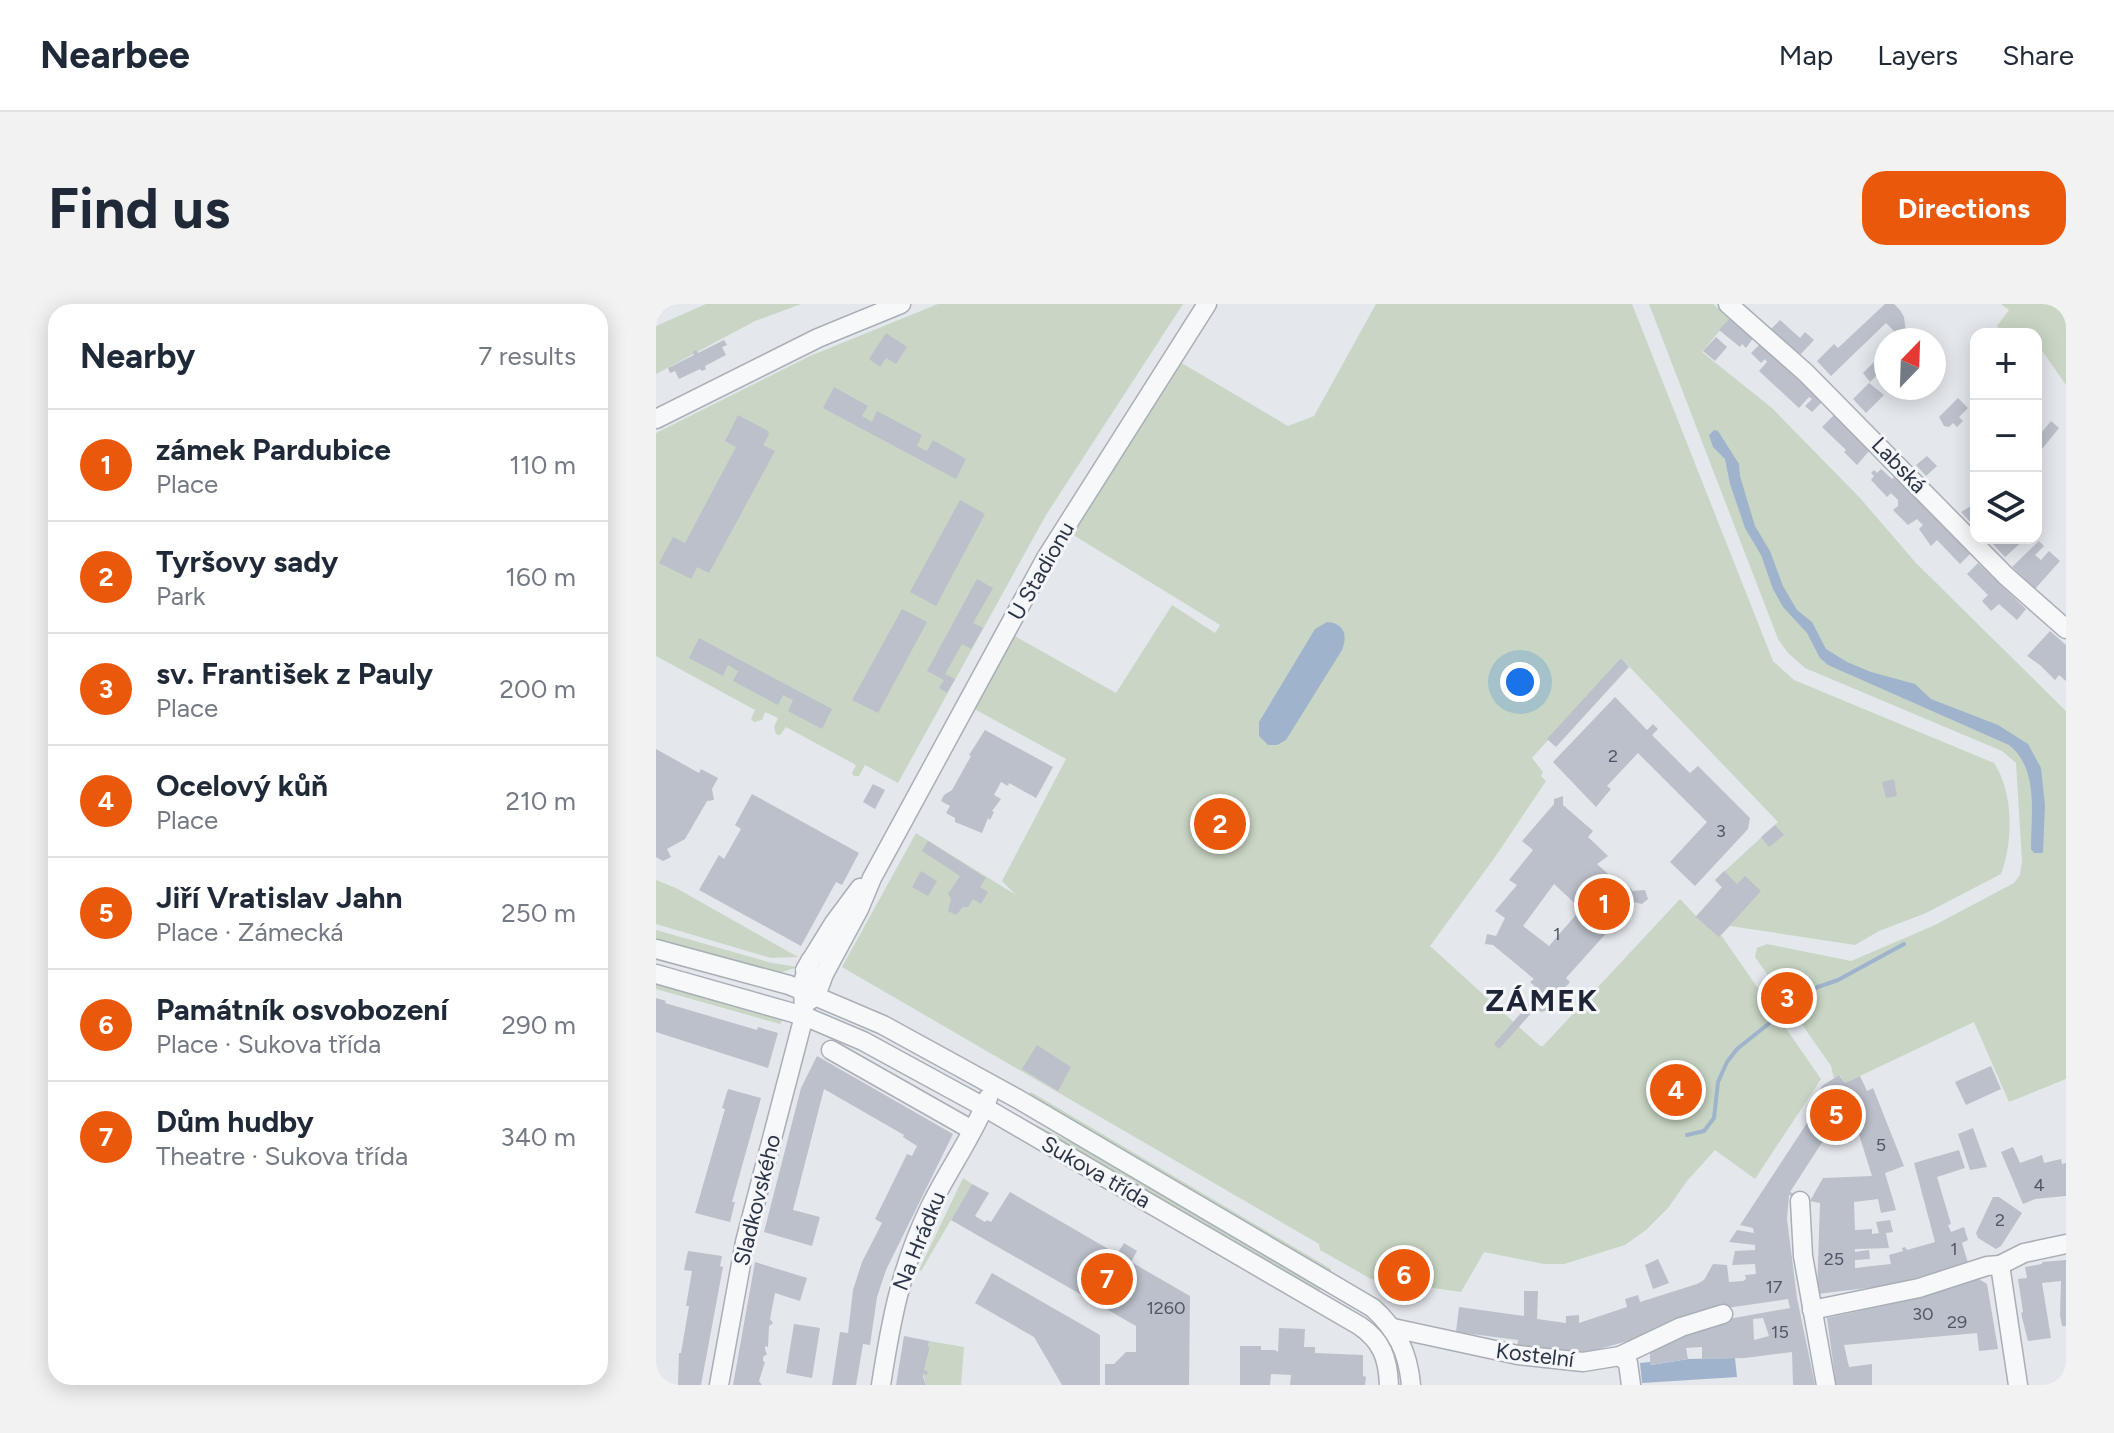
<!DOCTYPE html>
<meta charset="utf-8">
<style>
:root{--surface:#fff;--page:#f2f2f3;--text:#1f2937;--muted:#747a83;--line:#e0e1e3;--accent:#ea580c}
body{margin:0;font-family:Figtree,sans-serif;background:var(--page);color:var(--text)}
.controls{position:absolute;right:24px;top:24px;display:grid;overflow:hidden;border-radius:16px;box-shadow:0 4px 20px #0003}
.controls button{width:72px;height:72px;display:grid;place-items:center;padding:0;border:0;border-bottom:2px solid var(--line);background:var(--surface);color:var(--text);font:40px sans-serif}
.compass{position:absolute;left:1218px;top:24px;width:72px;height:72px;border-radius:50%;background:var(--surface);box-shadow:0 4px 20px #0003;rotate:23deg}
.you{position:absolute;left:864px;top:378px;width:28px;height:28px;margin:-20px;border:6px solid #fff;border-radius:50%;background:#1a73e8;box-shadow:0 0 0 12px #1a73e833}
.badge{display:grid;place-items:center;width:52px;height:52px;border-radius:50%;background:var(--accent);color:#fff;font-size:26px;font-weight:700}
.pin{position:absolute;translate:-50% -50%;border:4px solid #fff;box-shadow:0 2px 8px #0006}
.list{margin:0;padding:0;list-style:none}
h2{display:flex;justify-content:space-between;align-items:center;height:104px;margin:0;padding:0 32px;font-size:34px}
h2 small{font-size:26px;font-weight:400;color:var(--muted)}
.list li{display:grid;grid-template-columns:52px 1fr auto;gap:24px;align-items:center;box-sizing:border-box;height:112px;padding:0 32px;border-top:2px solid var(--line)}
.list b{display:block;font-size:30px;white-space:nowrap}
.list p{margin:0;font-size:26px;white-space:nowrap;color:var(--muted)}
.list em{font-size:26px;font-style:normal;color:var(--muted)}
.icon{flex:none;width:44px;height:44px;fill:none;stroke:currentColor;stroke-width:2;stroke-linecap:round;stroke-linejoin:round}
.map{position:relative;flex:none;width:1410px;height:1081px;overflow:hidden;border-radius:24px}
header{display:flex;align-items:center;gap:48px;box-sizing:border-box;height:112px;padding:0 40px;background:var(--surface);border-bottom:2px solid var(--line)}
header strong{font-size:38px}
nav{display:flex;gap:44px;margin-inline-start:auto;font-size:28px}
.intro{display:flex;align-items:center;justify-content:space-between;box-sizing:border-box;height:192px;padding:0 48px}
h1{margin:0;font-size:56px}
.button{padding:20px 36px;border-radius:24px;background:var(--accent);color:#fff;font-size:28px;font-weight:700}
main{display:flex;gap:48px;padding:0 48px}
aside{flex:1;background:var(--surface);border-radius:24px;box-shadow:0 4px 20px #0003}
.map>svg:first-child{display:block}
.green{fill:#c9d6c5;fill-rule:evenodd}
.water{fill:#9fb4cc}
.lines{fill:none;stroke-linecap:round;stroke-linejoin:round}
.stream{stroke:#9fb4cc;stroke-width:4}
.building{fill:#bbc0ca;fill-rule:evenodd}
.minor-casing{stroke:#a9aeb7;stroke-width:21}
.minor{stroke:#f7f8fa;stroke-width:18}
.labels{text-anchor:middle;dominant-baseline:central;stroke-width:6;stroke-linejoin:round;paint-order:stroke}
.number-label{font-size:18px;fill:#4f5766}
.street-label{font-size:22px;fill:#2b3445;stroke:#f4f6f9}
.district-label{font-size:30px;font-weight:bold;letter-spacing:2px;fill:#1d2536;stroke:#f4f6f9}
</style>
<header>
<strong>Nearbee</strong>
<nav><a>Map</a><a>Layers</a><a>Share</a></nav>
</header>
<div class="intro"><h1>Find us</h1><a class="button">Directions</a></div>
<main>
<aside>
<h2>Nearby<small>7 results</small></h2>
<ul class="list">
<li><span class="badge">1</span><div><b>zámek Pardubice</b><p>Place</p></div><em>110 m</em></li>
<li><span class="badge">2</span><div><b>Tyršovy sady</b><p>Park</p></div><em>160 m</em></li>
<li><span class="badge">3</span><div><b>sv. František z Pauly</b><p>Place</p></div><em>200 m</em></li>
<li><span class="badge">4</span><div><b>Ocelový kůň</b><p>Place</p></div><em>210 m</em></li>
<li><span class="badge">5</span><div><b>Jiří Vratislav Jahn</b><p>Place · Zámecká</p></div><em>250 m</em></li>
<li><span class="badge">6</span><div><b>Památník osvobození</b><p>Place · Sukova třída</p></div><em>290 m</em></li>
<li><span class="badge">7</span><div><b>Dům hudby</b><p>Theatre · Sukova třída</p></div><em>340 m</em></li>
</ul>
</aside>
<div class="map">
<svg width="1410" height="1081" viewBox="0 0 1410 1081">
<rect width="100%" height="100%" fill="#e4e7ec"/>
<g class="green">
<polygon points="50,0 145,0 99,17 0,70 0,22"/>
<polygon points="282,0 527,0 390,211 242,479 209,461 203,472 198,472 196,469 200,461 130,423 124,431 120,430 118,423 122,414 109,408 106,416 98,418 95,415 99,406 0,352 0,129 154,52"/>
<path d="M720,0H976L1117,357L1138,376L1338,459C1358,489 1357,538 1345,570L1270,609L1223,627L1199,641L1074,622L1065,631L1165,775L1099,875L1059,846L1031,877L1012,904L990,926L969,941L908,960H888L828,948L805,988L715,975L664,946L663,940L186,663L260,529L360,591L346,577L410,455L320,406L319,403L357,331L460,389L516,301L559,329L564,321L414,229L524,58L632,122L658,112ZM965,354L1122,518L1059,576L1066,584L1040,612L1024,595L887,742H884L774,642L839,553L890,477L885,472L887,468L876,454Z"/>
<polygon points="993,0 1057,0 1074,14 1046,48 1116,104 1204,194 1260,259 1410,407 1410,775 1353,798 1318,718 1189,779 1184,771 1178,774 1175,762 1099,653 1101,644 1111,640 1195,657 1277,622 1358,579 1364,571 1366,557 1360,459 1346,447 1149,364 1132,349 1122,335"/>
<polygon points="1345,0 1410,0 1410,81 1380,38 1380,30 1349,30 1341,22 1353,6"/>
<polygon points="0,576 20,584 142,653 115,654 0,620"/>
<polygon points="0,626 116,659 142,663 123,669 0,637"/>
<polygon points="0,677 127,715 124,720 0,685"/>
<polygon points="375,788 675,965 674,970 371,792"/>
<polygon points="360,811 453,857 667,981 663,988"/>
<polygon points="307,874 316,880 265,967 263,966"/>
<polygon points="273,1037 308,1043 305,1081 270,1081 267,1070 271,1070 272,1067 268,1066 274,1044 272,1043"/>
</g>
<g class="water">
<path d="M1058,126L1062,127L1083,160L1084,172L1099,222L1114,247L1127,282L1141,306L1156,318L1170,345L1191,358L1215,368L1259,380L1275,395L1342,421L1372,440L1385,464L1389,501L1387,549H1378L1375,545C1375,509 1383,465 1353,441L1172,361L1164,354L1151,329L1127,303L1117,285L1105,251L1089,224L1074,180L1069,155L1057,143L1053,131Z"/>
<path d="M671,318C688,319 692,331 686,346L630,436L621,441H612L603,432V418L659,325Z"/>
<polygon points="1079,1054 1081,1073 986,1079 984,1059 994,1058 995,1061 1032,1055"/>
</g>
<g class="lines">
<polyline class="stream" points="1031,831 1048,827 1058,814 1062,778 1071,758 1081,745 1156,685 1182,676 1248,640"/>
</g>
<g class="building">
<polygon points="1229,0 1238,0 1244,6 1248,13 1251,36 1240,36 1240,29 1230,19 1175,72 1161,57 1178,40 1182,44"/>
<polygon points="1074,14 1098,33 1090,44 1086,40 1084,43 1063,26"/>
<polygon points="1124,16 1144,34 1149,28 1158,36 1144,51 1115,25"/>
<polygon points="230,29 251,43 240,60 230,54 224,63 213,55"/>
<polygon points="1060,33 1071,43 1059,57 1047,47"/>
<polygon points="68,36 71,41 66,43 70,51 49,62 50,65 46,67 44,65 23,75 19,67 14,69 12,64 38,51 37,48 40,46 42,49"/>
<polygon points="1104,40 1166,98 1156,108 1149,102 1156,95 1153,93 1143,104 1103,67 1111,58 1109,55 1105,59 1095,49"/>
<polygon points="1230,46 1230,78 1222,70 1214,78 1207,69"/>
<polygon points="1213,79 1228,91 1210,109 1197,95"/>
<polygon points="178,83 212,102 206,112 216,118 221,107 266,131 261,142 271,147 277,136 310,155 300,175 167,104"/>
<polygon points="1302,94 1312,104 1303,113 1307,117 1301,123 1297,119 1293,123 1288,122 1283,113"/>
<polygon points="82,111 112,127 113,131 107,141 119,147 53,269 41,263 36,274 33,274 3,259 17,233 29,239 56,188 80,143 69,137"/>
<polygon points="1178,111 1214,146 1201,161 1188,148 1190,146 1166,123"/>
<polygon points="1395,117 1403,124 1386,145 1380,139 1380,135"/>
<polygon points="1271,152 1281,162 1270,172 1260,161"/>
<polygon points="1225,165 1236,175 1239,172 1255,187 1314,250 1304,260 1281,236 1275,242 1263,225 1267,221 1261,215 1252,221 1237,206 1242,202 1242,196 1235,189 1231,193 1215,176 1218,172 1215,169 1218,166 1221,169"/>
<polygon points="304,196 329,210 280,302 254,288"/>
<polygon points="1320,199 1320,224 1305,208"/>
<polygon points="1337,234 1370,234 1349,253 1334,237"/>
<polygon points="1383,237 1388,242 1379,251 1385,256 1393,247 1404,257 1379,285 1356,263"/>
<polygon points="1322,259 1370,305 1361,316 1343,300 1335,307 1326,297 1332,291 1311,270"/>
<polygon points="321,275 337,284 317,319 327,324 315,345 306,340 289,370 299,375 291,389 283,384 288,376 271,367"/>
<polygon points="246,305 271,318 222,409 196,396"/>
<polygon points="1394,327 1410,341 1410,377 1403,371 1399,376 1384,361 1371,352"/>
<polygon points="43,334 176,405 166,425 132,407 137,396 127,391 122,401 77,377 82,367 72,361 67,372 33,354"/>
<polygon points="965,354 973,363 900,443 891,435"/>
<polygon points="959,393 991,426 997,420 1002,425 996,431 1034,469 1042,462 1094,514 1092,525 1039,582 1014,558 1051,518 982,449 951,482 955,485 940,503 897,458"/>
<polygon points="329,426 397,463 380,494 353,479 352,482 345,478 338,491 345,495 336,507 338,508 334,516 332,514 326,529 299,518 299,514 290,509 294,502 285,497 288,491 296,486 315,452 313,451"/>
<polygon points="0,445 43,469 45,465 62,474 56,485 58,496 51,497 29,535 11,545 15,553 7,557 0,553"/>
<polygon points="1238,475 1241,492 1230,494 1226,478"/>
<polygon points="217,480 229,486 219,505 207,498"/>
<polygon points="96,490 203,549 186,581 180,578 145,642 43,586 63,551 68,555 85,525 79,521"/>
<path d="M907,492V501L937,527L932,533L952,552L941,560L964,581L968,578L977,587L989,586L992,595L986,600L978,598L910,674L914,678L905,688L900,685L896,689L898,691L893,695L894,700L892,706L885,708L880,704L843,745L838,740L884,687L874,678L878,675L837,641L829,640L831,630L840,632L849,614L839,607L861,581L853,576L877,546L866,537L898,500V495ZM898,580L925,605L893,642L867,622Z"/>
<polygon points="1119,521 1128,531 1113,543 1105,533"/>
<polygon points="272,537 330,574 324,583 332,588 325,600 317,595 312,603 307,603 300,611 292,607 295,595 292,590 304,572 266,547"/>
<polygon points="265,567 281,577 272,592 256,583"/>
<polygon points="1068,567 1081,580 1089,572 1105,587 1063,633 1040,613 1066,583 1059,576"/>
<polygon points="0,694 10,697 9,699 101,726 102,723 122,729 112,764 0,728"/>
<polygon points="381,741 415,763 402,787 366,765"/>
<polygon points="161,752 297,830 230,966 221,993 214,1041 207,1040 200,1081 176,1081 184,1028 192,1029 197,986 206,958 226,919 219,915 251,850 256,852 261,842 247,833 248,831 168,785 137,906 164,913 156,942 108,928 145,784"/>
<polygon points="1335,762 1345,785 1310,801 1299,778"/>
<path d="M1183,771L1189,779L1204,772L1211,787L1217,784L1248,862L1229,869L1240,906L1225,909L1222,895L1198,898L1199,926L1216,925V930L1223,929L1220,918L1234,916L1237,928L1230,929L1233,944L1199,945V948L1213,946L1214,955L1199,956V964L1235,960L1233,951L1247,947L1246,944L1249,943L1251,946L1279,938L1258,859L1303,846L1309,864L1281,873L1295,920L1292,921L1295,928L1308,923L1312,936L1306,939L1312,959L1236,981L1161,990L1164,899L1154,897L1167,874L1216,872L1191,792L1182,798L1185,804L1173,821L1176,823L1134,888L1145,892L1144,895L1133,891L1131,915L1141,994L1159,1081H1137L1136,1048L1089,1054L1046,1055V1043L1030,1044L1032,1055L994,1061V1042L1055,1018L1134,1004L1132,995L1064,1005L979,1035L936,1047L906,1050L861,1043L862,1036L800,1028L803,1003L868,1012V987H882L881,1015L910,1019V1012L923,1011V1019L971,1003L969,995L982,991L984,998L1041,980L1048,976L1057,960L1071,961L1073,978L1087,977L1090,975L1089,971L1100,970L1099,960L1076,961L1079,947L1099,946V941L1073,938L1081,926L1098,929L1097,924L1084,921L1153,816L1150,814L1157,802L1155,801L1166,782ZM1107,1014L1113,1032L1098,1036L1097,1015Z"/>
<polygon points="72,785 105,794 76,898 79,898 74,918 39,909 69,805 66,804"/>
<polygon points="1317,824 1331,863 1314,866 1302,830"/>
<polygon points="1357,843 1364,859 1386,851 1388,859 1405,855 1406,860 1410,859 1410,892 1379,895 1367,900 1345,848"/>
<polygon points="316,880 333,889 319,912 329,918 331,916 335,918 354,888 461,950 468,939 481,947 475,958 534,992 533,1081 449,1081 449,1060 458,1060 470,1048 480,1048 480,1022 295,916"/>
<polygon points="1337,893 1343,893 1366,909 1345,942 1340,945 1322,934 1320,929"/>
<polygon points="32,947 66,952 64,962 67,963 45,1081 22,1081 23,1049 25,1049 33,1002 30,1002 36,967 28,966"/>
<polygon points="1002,955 1013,979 997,985 989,961"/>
<polygon points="1410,956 1410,1022 1406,1022 1404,1011 1405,977 1386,979 1395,1034 1372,1037 1365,1009 1367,1008 1362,975 1371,974 1369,963 1386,960 1386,958"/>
<polygon points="99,958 151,974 144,997 119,989 114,1015 117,1019 113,1022 112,1043 109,1042 109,1046 111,1050 107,1053 107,1057 109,1058 103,1077 106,1081 77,1081"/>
<polygon points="336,969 444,1031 444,1081 406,1081 378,1033 319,999"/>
<polygon points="1323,975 1331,980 1342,1045 1323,1047 1321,1029 1188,1041 1193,1063 1216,1060 1216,1081 1180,1081 1171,1014 1245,998"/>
<polygon points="138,1020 164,1024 156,1074 130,1069"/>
<polygon points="623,1024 649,1025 648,1043 659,1043 659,1049 707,1051 707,1072 710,1073 709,1081 634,1081 635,1071 615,1070 614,1081 584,1081 584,1042 605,1042 605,1046 619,1046 622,1048"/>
<polygon points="248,1032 273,1037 272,1043 274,1043 268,1066 272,1067 271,1071 267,1070 267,1073 270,1081 240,1081"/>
</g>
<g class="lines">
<g class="minor-casing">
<g id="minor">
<polyline points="1072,0 1150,69 1350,272 1410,325"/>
<polyline points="0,115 162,34 245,0"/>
<path d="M0,645L133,681L227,721L362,795L717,1004C741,1026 752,1048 755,1081"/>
<polyline points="149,666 178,619 204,584"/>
<path d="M0,670L148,712L207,737L328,803L704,1022C726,1037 732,1055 733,1081"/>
<polyline points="151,698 160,692 168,670 203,605 216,574 390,254 551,0"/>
<polyline points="175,746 316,826"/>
<polyline points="1144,897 1147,952 1170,1081"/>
<polyline points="1344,961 1362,1081"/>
<polyline points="1156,1006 1263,984 1331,962 1344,961 1368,949 1410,940"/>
<polyline points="737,1024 862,1051 927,1058 964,1052 1025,1023 1067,1010"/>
<polyline points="964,1052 972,1059 975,1081"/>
<polyline points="63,1081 89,938 148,712 147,678 154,657"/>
<path d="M225,1081C235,1016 245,963 274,903C292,866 317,832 332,794"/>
</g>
</g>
<use href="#minor" class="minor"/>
</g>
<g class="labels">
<g class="number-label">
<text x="957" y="452">2</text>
<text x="1065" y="527">3</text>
<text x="901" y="630">1</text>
<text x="1225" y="841">5</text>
<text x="1383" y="881">4</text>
<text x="1344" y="916">2</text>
<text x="1298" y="945">1</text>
<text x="1178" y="955">25</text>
<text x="1118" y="983">17</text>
<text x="510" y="1004">1260</text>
<text x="1267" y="1010">30</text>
<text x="1301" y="1018">29</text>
<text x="1124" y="1028">15</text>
</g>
<g class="street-label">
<text transform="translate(1243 161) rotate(46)">Labská</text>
<text transform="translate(385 267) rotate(-60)">U Stadionu</text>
<text transform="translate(440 868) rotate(30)">Sukova třída</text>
<text transform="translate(101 896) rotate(-76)">Sladkovského</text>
<text transform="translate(263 937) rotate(-68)">Na Hrádku</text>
<text transform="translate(879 1051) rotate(7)">Kostelní</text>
</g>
<g class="district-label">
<text x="886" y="696">ZÁMEK</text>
</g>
</g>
</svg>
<div class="controls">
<button>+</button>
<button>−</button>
<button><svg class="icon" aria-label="layers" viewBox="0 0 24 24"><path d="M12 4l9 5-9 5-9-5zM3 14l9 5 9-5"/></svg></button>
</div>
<svg class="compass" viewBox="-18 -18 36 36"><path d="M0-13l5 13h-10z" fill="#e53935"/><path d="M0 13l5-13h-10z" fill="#747a83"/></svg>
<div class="you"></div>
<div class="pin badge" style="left:948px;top:600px">1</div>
<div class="pin badge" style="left:564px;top:520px">2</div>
<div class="pin badge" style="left:1131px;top:694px">3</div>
<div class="pin badge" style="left:1020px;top:786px">4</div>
<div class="pin badge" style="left:1180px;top:811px">5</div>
<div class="pin badge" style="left:748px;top:971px">6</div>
<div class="pin badge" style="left:451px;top:975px">7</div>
</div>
</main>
